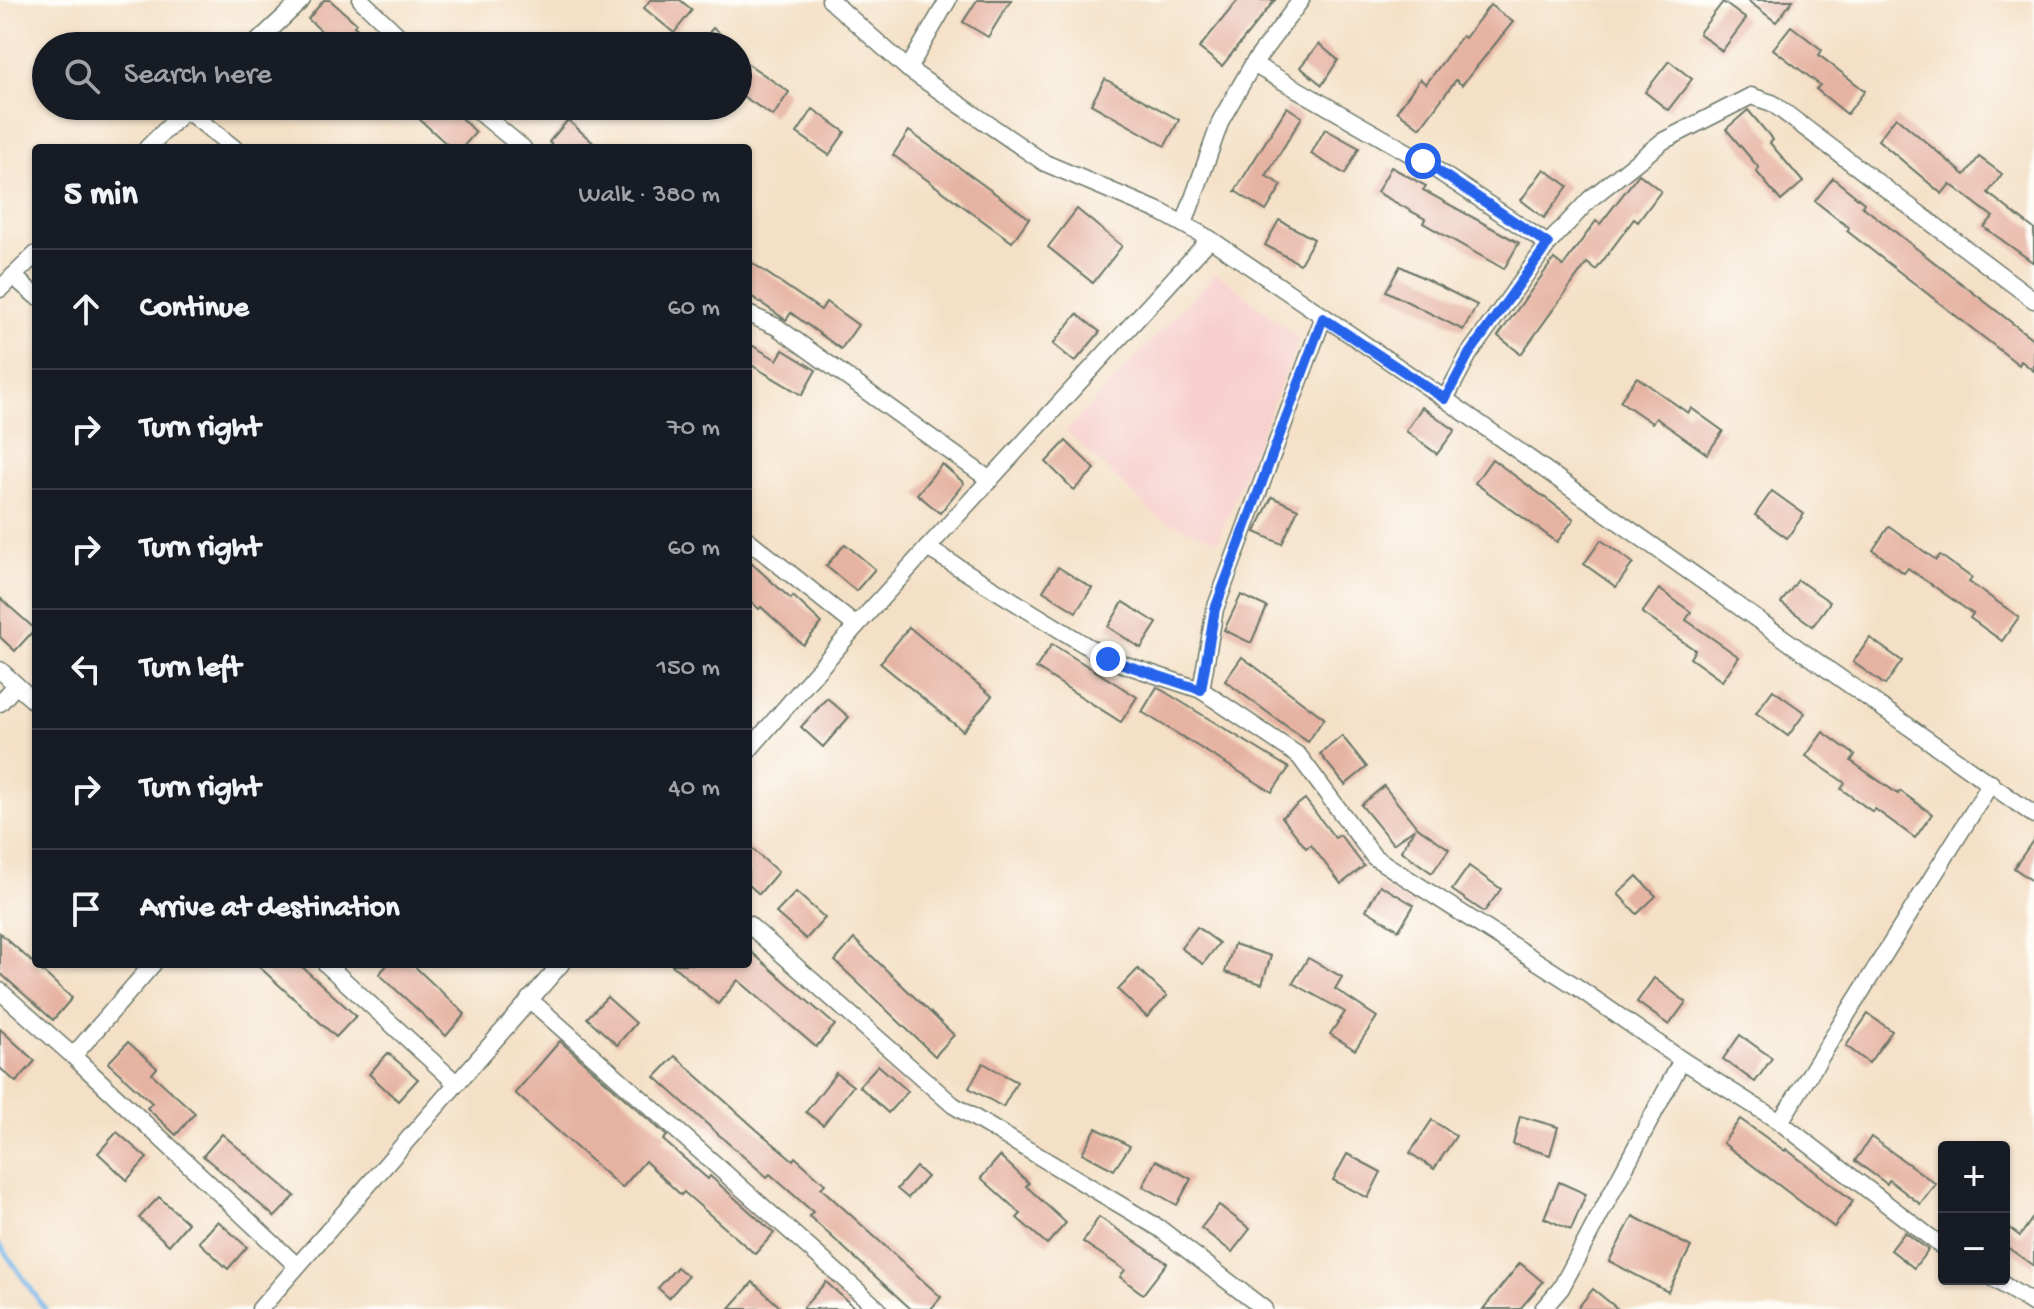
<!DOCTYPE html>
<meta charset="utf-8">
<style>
:root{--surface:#171b24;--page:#242831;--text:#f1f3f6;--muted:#9ea1a6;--line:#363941}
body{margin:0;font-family:"Gochi Hand",sans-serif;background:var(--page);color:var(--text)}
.controls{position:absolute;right:24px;bottom:24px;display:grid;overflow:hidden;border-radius:8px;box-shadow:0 2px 6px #0004}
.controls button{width:72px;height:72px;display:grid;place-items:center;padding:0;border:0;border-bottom:2px solid var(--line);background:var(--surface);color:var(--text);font:40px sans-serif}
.stop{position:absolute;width:24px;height:24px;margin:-18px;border:6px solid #2563eb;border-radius:50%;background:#fff}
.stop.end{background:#2563eb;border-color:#fff;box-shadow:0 2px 8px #0008}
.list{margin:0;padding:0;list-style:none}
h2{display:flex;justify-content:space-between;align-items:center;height:104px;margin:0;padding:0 32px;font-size:34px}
h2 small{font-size:26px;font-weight:400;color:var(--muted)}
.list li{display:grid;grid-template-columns:52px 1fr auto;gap:24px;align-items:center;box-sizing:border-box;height:120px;padding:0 32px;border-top:2px solid var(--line)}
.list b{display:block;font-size:30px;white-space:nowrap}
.list em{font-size:26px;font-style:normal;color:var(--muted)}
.icon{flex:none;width:44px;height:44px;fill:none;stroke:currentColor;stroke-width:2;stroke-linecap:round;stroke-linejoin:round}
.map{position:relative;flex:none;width:2034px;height:1309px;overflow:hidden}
.search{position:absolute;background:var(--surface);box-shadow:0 2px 6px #0004;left:32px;top:32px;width:720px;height:88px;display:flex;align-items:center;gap:20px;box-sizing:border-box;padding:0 28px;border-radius:44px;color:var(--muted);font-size:30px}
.panel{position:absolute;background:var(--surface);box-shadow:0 2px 6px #0004;left:32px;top:144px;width:720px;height:824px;border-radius:8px}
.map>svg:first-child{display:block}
.built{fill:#f7d0ce}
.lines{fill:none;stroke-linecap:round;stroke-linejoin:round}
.stream{stroke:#77b7eb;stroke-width:5}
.building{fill:#e6b3a3}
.street-casing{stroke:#6a7667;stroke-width:19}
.street{stroke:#fff;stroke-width:16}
.route{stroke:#2563eb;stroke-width:10}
</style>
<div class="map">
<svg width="2034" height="1309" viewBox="0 0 2034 1309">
<rect width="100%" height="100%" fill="#fdfcf7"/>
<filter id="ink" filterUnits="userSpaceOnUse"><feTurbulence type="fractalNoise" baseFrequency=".0125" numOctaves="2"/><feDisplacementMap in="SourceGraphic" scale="16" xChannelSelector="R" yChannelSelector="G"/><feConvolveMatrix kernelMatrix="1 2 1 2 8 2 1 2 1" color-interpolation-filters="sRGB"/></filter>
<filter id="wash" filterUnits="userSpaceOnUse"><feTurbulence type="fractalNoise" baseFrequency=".006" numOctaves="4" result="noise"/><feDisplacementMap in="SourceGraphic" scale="32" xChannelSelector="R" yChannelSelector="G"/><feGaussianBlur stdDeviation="1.8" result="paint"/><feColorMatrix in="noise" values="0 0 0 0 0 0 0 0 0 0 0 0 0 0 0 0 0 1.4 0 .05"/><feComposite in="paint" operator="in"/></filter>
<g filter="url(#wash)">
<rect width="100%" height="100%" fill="#f4e0c6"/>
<polygon class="built" points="1216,273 1299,338 1218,541 1159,518 1066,431"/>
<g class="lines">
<polyline class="stream" points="0,1245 45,1309"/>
</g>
<g id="blocks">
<g class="building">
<polygon points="324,0 330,0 356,23 354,26 376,46 338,46 308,19"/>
<polygon points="650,0 680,0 692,10 674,33 644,8"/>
<polygon points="977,0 1011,0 988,37 963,22"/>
<polygon points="1238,0 1275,0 1222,66 1199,48"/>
<polygon points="1747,0 1793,0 1776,22"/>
<polygon points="1723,2 1746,19 1722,51 1699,33"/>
<polygon points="1490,5 1513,22 1462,85 1456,80 1420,128 1397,111 1420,79 1426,84 1462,36 1465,38"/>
<polygon points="1791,26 1822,50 1819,55 1865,91 1847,114 1816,89 1820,85 1773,49"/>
<polygon points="713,28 736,46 698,46"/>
<polygon points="1319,44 1338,60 1322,85 1300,67"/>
<polygon points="738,57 789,92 773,116 738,93"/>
<polygon points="1669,61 1692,79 1668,110 1645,92"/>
<polygon points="1105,79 1179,120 1165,146 1091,104"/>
<polygon points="405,106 448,106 476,132 462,148 451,148"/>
<polygon points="1287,107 1302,117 1266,176 1282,185 1266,211 1235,191"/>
<polygon points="813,109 845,132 829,155 797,133"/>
<polygon points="1748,110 1773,140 1770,143 1803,182 1781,201 1756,171 1759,168 1726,129"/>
<polygon points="1896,117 1965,175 1979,157 2002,174 1988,193 2034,229 2034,263 1984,227 1993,217 1950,184 1942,194 1878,140"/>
<polygon points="568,120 599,148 555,148 549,142"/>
<polygon points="1325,129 1359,148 1345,174 1311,154"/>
<polygon points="909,131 1029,218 1012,242 893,155"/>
<polygon points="1391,167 1426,186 1423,190 1519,243 1504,269 1423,223 1425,219 1377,192"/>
<polygon points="1544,169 1568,186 1544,218 1521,200"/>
<polygon points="1639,174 1661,191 1638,222 1634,219 1596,270 1587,263 1521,354 1498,336 1554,259 1563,266 1596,221 1600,224"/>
<polygon points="1833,178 1864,203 1862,206 2034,340 2034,371 2021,361 2019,365 1847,231 1849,228 1815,201"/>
<polygon points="1077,209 1122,246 1093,283 1048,247"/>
<polygon points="1279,220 1314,239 1300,264 1265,245"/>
<polygon points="748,260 821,310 826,302 858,325 841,349 791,313 786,320 748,294"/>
<polygon points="1400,266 1477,305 1463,330 1386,291"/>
<polygon points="1077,314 1100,332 1075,362 1053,344"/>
<polygon points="748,343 777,360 783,350 816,370 802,395 748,363"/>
<polygon points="1637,377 1688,413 1691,408 1723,431 1707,454 1656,418 1652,423 1620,401"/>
<polygon points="1422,407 1455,430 1437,454 1406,431"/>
<polygon points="1066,441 1095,469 1074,490 1046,462"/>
<polygon points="1492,459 1574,519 1557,542 1475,483"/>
<polygon points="942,464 964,483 940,513 917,494"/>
<polygon points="1772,491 1804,514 1787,538 1755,515"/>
<polygon points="1272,497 1298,509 1282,544 1255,532"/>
<polygon points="1889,526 1936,560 1940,555 1972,578 1969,582 2019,617 2002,641 1970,618 1973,614 1908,568 1904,573 1873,550"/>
<polygon points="1601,540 1633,563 1616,587 1584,564"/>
<polygon points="845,544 875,569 856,591 826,566"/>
<polygon points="748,560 791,599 793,596 822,623 803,645 761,607 759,609 748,599"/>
<polygon points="1058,567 1092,588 1076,612 1043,591"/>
<polygon points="1798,580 1830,602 1813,626 1781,603"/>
<polygon points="1659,589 1691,612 1686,620 1739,657 1722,681 1690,658 1695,650 1642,613"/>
<polygon points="1241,595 1267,607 1251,643 1224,630"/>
<polygon points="0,598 35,629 15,651 0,637"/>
<polygon points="1123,602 1157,623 1141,648 1108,627"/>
<polygon points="909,627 992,696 963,731 880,663"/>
<polygon points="1870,638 1902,661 1885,685 1853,662"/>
<polygon points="1052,644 1137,697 1121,722 1036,668"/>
<polygon points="1242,657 1324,718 1308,742 1225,681"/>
<polygon points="1157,687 1289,768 1272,792 1142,712"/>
<polygon points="1773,690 1805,713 1788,736 1756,713"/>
<polygon points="827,698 849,717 823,747 801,727"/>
<polygon points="1823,732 1855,755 1851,761 1898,794 1900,791 1932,814 1915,838 1875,809 1873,812 1841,789 1845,783 1806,756"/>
<polygon points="1342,736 1367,767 1345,785 1320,754"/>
<polygon points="1384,786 1416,826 1449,849 1432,873 1401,851 1415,828 1393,844 1361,805"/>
<polygon points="1305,799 1335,838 1340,835 1364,866 1341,884 1311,845 1306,848 1282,817"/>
<polygon points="2034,839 2034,882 2014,868"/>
<polygon points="748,845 778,872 759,894 748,884"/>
<polygon points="1469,866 1501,889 1484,912 1452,890"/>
<polygon points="1637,876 1656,896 1637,914 1618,894"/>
<polygon points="1380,885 1414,905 1399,930 1366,910"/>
<polygon points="796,892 825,918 806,939 776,913"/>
<polygon points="1197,927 1219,943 1203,964 1181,948"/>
<polygon points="0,933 72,998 53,1020 0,973"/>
<polygon points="854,939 954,1035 935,1056 835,961"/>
<polygon points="1234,944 1271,956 1262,984 1225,972"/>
<polygon points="748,949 835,1025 816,1047 738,980 718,1004 671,964 748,964"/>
<polygon points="1308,958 1342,977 1335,989 1377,1017 1355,1050 1330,1034 1345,1012 1293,983"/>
<polygon points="256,964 299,964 356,1016 336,1037"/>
<polygon points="388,964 412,964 465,1014 446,1036 379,974"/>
<polygon points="1138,969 1167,996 1147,1017 1118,990"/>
<polygon points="1654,978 1686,1002 1669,1025 1637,1002"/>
<polygon points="607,997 636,1023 617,1045 587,1018"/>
<polygon points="1868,1014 1892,1031 1869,1063 1846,1046"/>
<polygon points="0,1029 35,1061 16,1082 0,1068"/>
<polygon points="1740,1035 1772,1058 1755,1082 1723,1059"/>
<polygon points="560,1041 667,1136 663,1140 708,1179 710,1176 774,1233 755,1254 684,1192 681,1195 645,1161 622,1188 515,1093"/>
<polygon points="128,1042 157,1068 152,1074 195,1113 176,1135 147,1108 152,1103 108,1063"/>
<polygon points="388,1053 418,1079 398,1101 369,1074"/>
<polygon points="675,1056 757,1130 793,1160 795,1157 825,1184 821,1188 941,1297 931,1309 911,1309 809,1216 813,1212 770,1174 767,1177 729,1144 655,1077"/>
<polygon points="983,1063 1017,1082 1003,1107 969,1088"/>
<polygon points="878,1065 908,1091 888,1113 859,1086"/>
<polygon points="836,1073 853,1086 823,1125 806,1112"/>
<polygon points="1520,1116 1558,1127 1550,1155 1513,1144"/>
<polygon points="1740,1119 1785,1151 1786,1149 1853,1201 1834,1227 1723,1143"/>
<polygon points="1432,1120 1456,1136 1434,1169 1410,1153"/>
<polygon points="1096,1128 1130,1146 1114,1170 1082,1153"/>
<polygon points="117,1132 147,1158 127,1180 98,1153"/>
<polygon points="222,1134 295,1196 275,1217 203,1156"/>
<polygon points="1871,1137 1936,1184 1920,1204 1889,1180 1887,1184 1855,1161"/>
<polygon points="1347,1154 1381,1172 1368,1198 1333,1180"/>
<polygon points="1000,1156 1029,1183 1026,1186 1066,1223 1047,1244 1017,1218 1021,1214 981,1178"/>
<polygon points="1156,1160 1191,1179 1177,1205 1143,1186"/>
<polygon points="916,1167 927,1177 908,1198 897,1189"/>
<polygon points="1559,1182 1586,1194 1571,1230 1544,1218"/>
<polygon points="159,1197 188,1223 169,1245 139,1218"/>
<polygon points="1219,1205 1250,1229 1232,1252 1201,1228"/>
<polygon points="1633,1216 1691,1247 1668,1292 1609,1261"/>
<polygon points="2034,1216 2034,1266 2004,1245 2004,1224 2020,1236"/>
<polygon points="1099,1217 1167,1263 1143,1294 1120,1277 1125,1270 1083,1242"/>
<polygon points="218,1221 247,1247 228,1269 199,1242"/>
<polygon points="1905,1232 1928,1250 1914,1268 1891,1250"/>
<polygon points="1520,1263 1543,1282 1520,1309 1483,1309"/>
<polygon points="677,1267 688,1276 669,1298 658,1288"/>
<polygon points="753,1282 782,1309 729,1309"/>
<polygon points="826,1282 856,1309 802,1309"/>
<polygon points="1593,1289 1618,1309 1577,1309"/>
</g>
</g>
</g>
<g filter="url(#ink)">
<use href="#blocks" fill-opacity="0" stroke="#6a7667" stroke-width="2"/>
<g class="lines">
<g class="street-casing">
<g id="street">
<polyline points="361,0 409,46"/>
<polyline points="830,0 908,69 1045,163 1161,212 1210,239 1445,399 2034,815"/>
<polyline points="253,46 302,0"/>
<polyline points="1253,64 1423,161 1548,244"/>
<polyline points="908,69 948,0"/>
<polyline points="472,106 523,148"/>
<polyline points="186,110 234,148"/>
<polyline points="147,148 190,106"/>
<polyline points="1184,224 1221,120 1253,64 1301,0"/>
<polyline points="13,276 36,296"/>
<polyline points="0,289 36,254"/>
<polyline points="748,314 777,327 990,480"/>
<polyline points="1445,399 1469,354 1548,244 1590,199 1663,141 1751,96 1772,103 2034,300"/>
<polyline points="748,540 856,626"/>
<polyline points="927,548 1108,659 1201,690 1299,756 1374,857 1577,987 1682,1060 1780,1122 1944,1248"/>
<polyline points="0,670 36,703"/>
<polyline points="1201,690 1215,609 1323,318"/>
<polyline points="0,703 16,685"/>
<polyline points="748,751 856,626 1210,239"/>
<polyline points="748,924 953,1105 1159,1228 1264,1309"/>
<polyline points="153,964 73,1056 297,1266"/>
<polyline points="326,964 456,1083"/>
<polyline points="0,991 73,1056"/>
<polyline points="529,999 878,1309"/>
<polyline points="1780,1122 1991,783"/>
<polyline points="1994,1279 2034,1304"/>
<polyline points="260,1309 561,964"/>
<polyline points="1543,1309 1561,1288 1682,1060"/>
</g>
</g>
<use href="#street" class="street"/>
</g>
</g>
<g class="lines" filter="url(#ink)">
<polyline class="route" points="1108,659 1201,690 1215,609 1323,318 1445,399 1469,354 1548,244 1423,161"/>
</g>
</svg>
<div class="controls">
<button>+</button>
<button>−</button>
</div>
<div class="stop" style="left:1423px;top:161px"></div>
<div class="stop end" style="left:1108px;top:659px"></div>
<div class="search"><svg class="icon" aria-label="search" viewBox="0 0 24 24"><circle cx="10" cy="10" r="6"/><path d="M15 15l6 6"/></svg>Search here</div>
<section class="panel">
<h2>5 min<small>Walk · 380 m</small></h2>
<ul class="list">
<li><svg class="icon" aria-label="ahead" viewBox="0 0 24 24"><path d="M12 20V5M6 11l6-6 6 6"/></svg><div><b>Continue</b></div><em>60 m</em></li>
<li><svg class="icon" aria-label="right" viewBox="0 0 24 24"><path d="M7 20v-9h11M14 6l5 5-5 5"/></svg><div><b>Turn right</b></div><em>70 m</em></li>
<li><svg class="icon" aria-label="right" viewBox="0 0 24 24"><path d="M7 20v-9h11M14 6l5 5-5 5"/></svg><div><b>Turn right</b></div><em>60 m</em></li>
<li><svg class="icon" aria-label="left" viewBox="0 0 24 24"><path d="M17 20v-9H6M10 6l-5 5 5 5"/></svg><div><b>Turn left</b></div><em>150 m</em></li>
<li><svg class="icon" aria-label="right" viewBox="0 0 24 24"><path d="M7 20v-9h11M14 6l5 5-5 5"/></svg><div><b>Turn right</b></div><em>40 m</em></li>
<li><svg class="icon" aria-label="arrive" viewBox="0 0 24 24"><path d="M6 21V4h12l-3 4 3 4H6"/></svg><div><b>Arrive at destination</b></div></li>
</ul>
</section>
</div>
